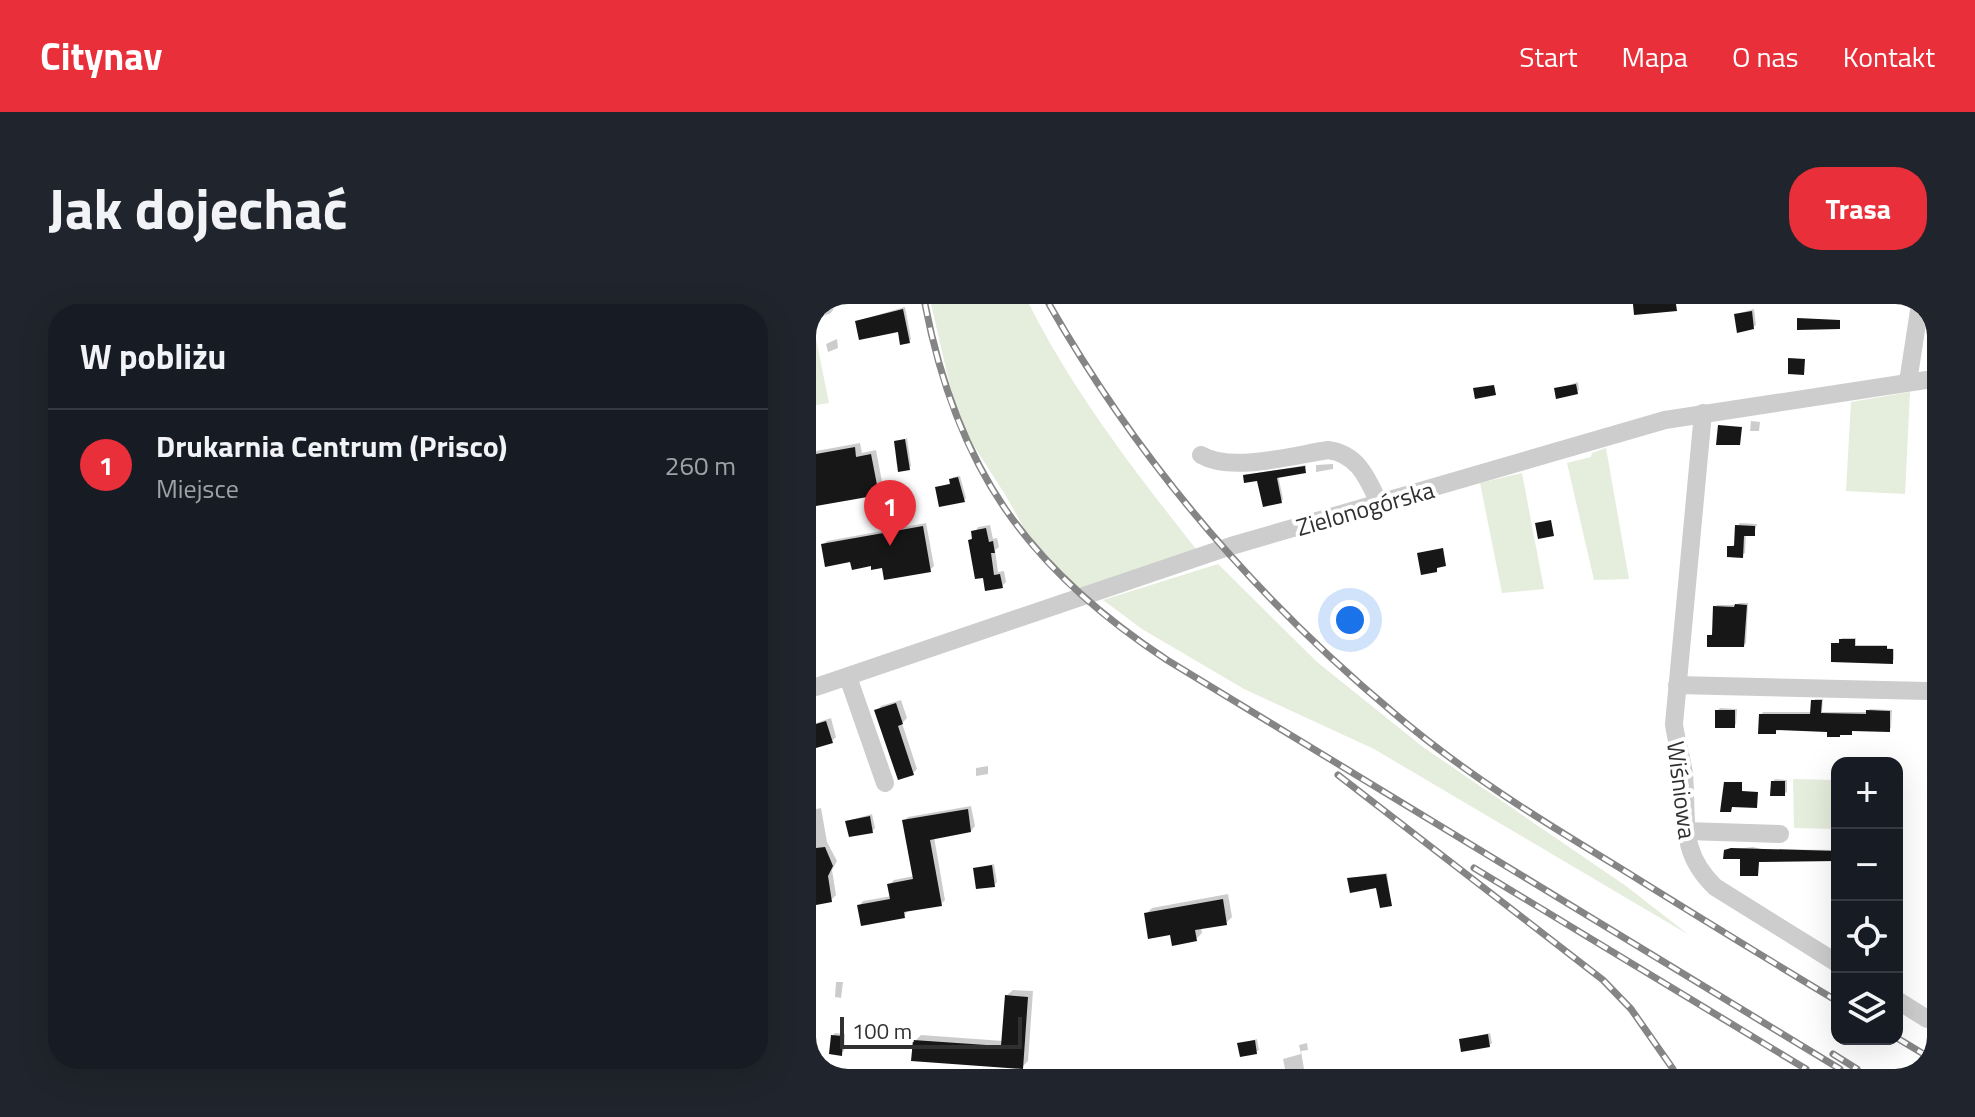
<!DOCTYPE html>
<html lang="pl">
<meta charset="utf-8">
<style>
:root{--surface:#171b24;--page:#20242c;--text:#f1f3f6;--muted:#9ea1a6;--line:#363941;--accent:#e92f39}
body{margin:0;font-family:"Titillium Web",sans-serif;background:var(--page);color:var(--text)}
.controls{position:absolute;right:24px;bottom:24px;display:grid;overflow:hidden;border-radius:16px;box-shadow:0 8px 32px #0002}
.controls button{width:72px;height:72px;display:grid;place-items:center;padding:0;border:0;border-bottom:2px solid var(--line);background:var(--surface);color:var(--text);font:40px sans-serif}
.scale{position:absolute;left:24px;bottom:20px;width:182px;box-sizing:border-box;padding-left:8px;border:4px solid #303030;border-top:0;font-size:22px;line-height:28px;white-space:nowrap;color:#303030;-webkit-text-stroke:6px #fff;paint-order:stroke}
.you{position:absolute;left:534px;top:316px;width:28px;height:28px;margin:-20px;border:6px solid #fff;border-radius:50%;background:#1a73e8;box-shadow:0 0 0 12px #1a73e833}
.badge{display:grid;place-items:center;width:52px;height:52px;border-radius:50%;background:var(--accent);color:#fff;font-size:26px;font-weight:700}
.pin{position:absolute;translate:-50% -66px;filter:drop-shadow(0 2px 4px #0008)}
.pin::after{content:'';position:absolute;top:42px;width:28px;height:24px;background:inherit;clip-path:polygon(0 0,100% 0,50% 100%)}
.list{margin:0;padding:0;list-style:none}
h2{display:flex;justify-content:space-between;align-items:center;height:104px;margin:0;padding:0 32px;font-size:34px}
h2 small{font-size:26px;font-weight:400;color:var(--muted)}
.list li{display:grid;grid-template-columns:52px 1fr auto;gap:24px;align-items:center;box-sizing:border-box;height:112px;padding:0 32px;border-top:2px solid var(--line)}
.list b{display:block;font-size:30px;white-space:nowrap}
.list p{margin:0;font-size:26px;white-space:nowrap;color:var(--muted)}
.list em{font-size:26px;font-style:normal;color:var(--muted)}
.icon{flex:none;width:44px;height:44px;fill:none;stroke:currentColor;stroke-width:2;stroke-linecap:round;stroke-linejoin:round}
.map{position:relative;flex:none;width:1111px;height:765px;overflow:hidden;border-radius:32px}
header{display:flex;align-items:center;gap:48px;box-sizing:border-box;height:112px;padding:0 40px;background:var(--accent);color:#fff}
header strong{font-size:38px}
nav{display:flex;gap:44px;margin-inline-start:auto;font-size:28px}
.intro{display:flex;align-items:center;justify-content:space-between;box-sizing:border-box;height:192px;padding:0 48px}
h1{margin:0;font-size:56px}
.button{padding:20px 36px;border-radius:32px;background:var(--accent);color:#fff;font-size:28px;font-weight:700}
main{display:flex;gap:48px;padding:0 48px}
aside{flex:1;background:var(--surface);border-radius:32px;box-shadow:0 8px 32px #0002}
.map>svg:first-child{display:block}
.green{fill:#e5eddd}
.shadow{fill:#0003}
.building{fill:#171717}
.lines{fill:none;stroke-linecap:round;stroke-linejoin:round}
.minor{stroke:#cdcdcd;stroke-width:18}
.rail-casing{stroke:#858585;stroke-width:7}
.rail{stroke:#fff;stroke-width:4;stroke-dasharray:12;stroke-linecap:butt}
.labels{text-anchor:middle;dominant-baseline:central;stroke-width:8;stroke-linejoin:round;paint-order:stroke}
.street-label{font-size:24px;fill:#303030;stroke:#fff}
</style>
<header>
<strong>Citynav</strong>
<nav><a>Start</a><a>Mapa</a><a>O nas</a><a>Kontakt</a></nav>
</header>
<div class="intro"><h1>Jak dojechać</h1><a class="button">Trasa</a></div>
<main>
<aside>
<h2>W pobliżu<small></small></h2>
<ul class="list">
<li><span class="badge">1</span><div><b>Drukarnia Centrum (Prisco)</b><p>Miejsce</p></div><em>260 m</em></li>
</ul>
</aside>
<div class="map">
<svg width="1111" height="765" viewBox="0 0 1111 765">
<rect width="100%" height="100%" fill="#fff"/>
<g class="green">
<path d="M115,0H213C258,89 319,168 380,245L263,285L223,251L190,192L142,117Z"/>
<polygon points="0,35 13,99 0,101"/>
<polygon points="1094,88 1089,190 1030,187 1035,98"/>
<polygon points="790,144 813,275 778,276 751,159 775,153 776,149"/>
<polygon points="706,169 728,285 686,289 664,179"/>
<polygon points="402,260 501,358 607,443 810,582 873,631 558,445 428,385 326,325 287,296"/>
<polygon points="977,475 1021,476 1021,525 978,524"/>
</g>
<g class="shadow">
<polygon points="89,3 95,35 93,37 83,26 41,17"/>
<polygon points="938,5 940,21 937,23 920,10"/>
<polygon points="21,35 22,44 12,48 10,40"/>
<polygon points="762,78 763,86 761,88 741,85"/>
<polygon points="935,117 944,118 943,127 934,127"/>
<polygon points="91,134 95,162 93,164 80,138"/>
<polygon points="44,139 46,149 60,146 67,183 62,189 0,190 0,147"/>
<polygon points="517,160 517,165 500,168 500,161"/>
<polygon points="490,161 489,167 462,171 467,195 465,197 443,175 429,171"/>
<polygon points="144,172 150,194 148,196 121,183 136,179 137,173"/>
<polygon points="110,219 118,262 114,266 56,260 7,241 11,237"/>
<polygon points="924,219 941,220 938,230 930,230 929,249 926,251 913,243 920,240 921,222"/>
<polygon points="174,221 177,235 181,234 183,243 179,246 182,268 188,267 190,278 186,282 171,285 154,237 162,223"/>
<polygon points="923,299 932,299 930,339 928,341 893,332 898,329 899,303 901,301 920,301"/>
<polygon points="1026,334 1040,334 1040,341 1071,341 1071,344 1078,345 1078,356 1017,340 1025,339"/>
<polygon points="999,395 1007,395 1006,408 1051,408 1054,405 1076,406 1075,424 1073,426 1037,425 1035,429 1013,426 961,426 959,428 945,411 947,408 996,408"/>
<polygon points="85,396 91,414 86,419 101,465 97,469 61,407 65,402"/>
<polygon points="904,404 921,405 920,420 918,422 901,407"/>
<polygon points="15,414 20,433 16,437 0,442 0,419"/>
<polygon points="172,462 172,470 160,472 160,464"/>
<polygon points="959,475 971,476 971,488 968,490 957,478"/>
<polygon points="155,502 159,522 155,527 118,533 129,596 125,600 92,606 88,612 43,602 47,597 76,592 73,581 78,576 98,572 88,517 92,513"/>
<polygon points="5,504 11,538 21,557 16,566 20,591 15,596 0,599 0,505"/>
<polygon points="56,510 59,524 56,527 31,517"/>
<polygon points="937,543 945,545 1021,546 1021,555 943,557 941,570 926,553 910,546"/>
<polygon points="178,560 181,578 178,581 159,565"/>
<polygon points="571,569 575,600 562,582 533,574"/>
<polygon points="412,590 416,613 410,619 385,623 386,629 380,635 330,610 336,604"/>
<polygon points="20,678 27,678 25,694 19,693"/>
<polygon points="197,686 217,687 212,757 206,763 99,737 105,731 187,737 190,692"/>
<polygon points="19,729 29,730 28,747 25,749 16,732"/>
<polygon points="674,729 676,739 673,741 645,736"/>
<polygon points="441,735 443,746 440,748 423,740"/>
<polygon points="491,739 492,746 485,747 488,765 469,765 467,755 485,750 483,741"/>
</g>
<g class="building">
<polygon points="817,0 860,0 861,7 818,11"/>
<polygon points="87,5 94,39 84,41 82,28 43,36 39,17"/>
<polygon points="936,7 938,25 921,29 918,10"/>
<polygon points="981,14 1024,16 1024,25 981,26"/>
<polygon points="972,54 989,55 988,71 972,70"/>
<polygon points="760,80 762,90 740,95 738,84"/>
<polygon points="678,81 680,91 659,95 657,84"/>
<polygon points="902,121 926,123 924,141 900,141"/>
<polygon points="89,135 94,166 82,168 78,137"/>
<polygon points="39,143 40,153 55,150 63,191 0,202 0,150"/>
<polygon points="489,162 490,169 461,174 466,199 447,203 441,177 428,179 427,171"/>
<polygon points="142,173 149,198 123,203 119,183 134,180 133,175"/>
<polygon points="735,216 738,232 722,235 719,219"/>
<polygon points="919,221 939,222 939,232 928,232 927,254 911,253 911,242 918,242"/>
<polygon points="107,222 115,268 68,276 66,264 55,266 55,262 36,266 34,258 9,263 5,240"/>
<polygon points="170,224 173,238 177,237 179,249 175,249 178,271 184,270 187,284 169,287 167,274 159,275 152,236 156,235 155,227"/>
<polygon points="627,244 630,262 621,264 621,268 605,271 601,249"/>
<polygon points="919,300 931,301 928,343 891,343 891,331 896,331 897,302 918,303"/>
<polygon points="1023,335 1039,335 1039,342 1071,342 1071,345 1077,345 1077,360 1015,358 1015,339 1023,339"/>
<polygon points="995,396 1006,396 1005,409 1050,410 1050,406 1074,407 1074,428 1036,427 1036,431 1024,431 1024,433 1011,433 1011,428 960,426 960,430 942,430 943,410 994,410"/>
<polygon points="80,399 87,420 82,422 98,471 82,476 58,406"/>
<rect x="899" y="406" width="20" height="18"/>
<polygon points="10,417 17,439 0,444 0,420"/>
<polygon points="955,477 969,477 969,492 954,492"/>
<polygon points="908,478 926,478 926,487 942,488 941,504 916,503 915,508 904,508"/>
<polygon points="152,505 155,528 114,536 126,602 88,608 89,614 45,622 41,601 74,595 71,580 97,575 86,516"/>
<polygon points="54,512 57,529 33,533 29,517"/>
<polygon points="9,543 17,562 12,572 16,598 0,601 0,544"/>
<polygon points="915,544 1021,547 1021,557 943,558 942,572 924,572 924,555 907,555 908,546"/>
<polygon points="176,561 179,583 160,585 157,564"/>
<polygon points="570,570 576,602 564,604 560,584 534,589 531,574"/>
<polygon points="407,595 411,621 379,626 381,637 356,642 354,631 332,635 328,609"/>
<polygon points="189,691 212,693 207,765 95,757 97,736 185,742"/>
<polygon points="672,730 674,743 645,748 643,735"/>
<polygon points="15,731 27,732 26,752 13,750"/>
<polygon points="439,736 441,750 424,753 421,739"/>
</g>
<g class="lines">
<g class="minor">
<polyline points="0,4 9,2"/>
<polyline points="1092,78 1104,0"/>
<path d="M887,109L858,420C860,437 866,454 868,470C872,517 862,547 899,583L1021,659"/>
<path d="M385,151C416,169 478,151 512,146C543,150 552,176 564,201"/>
<polyline points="32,373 69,479"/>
<polyline points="861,381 1111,387"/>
<polyline points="0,383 415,242 849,116 1111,76"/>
<polyline points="870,527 964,530"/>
<polyline points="1081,696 1111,715"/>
</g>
<g class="rail-casing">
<g id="rail">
<path d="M109,0C141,165 211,264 351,356L1024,765"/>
<path d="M233,0C323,158 439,293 579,410C648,469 726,517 804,564C876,609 948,653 1021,697"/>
<polyline points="522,471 787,676 815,705 857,765"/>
<polyline points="658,564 990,765"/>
<polyline points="1081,734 1111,752"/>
<polyline points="1017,750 1041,765"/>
</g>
</g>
<use href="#rail" class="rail"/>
</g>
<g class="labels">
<g class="street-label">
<text transform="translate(549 204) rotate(-16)">Zielonogórska</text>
<text transform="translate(866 486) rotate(83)">Wiśniowa</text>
</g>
</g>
</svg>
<div class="controls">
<button>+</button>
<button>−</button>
<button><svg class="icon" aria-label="locate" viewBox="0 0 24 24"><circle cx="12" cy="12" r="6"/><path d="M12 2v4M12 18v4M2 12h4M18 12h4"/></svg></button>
<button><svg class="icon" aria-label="layers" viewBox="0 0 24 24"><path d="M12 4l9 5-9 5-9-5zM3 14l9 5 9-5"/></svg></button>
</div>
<div class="scale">100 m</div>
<div class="you"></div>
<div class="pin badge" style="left:74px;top:242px">1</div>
</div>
</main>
